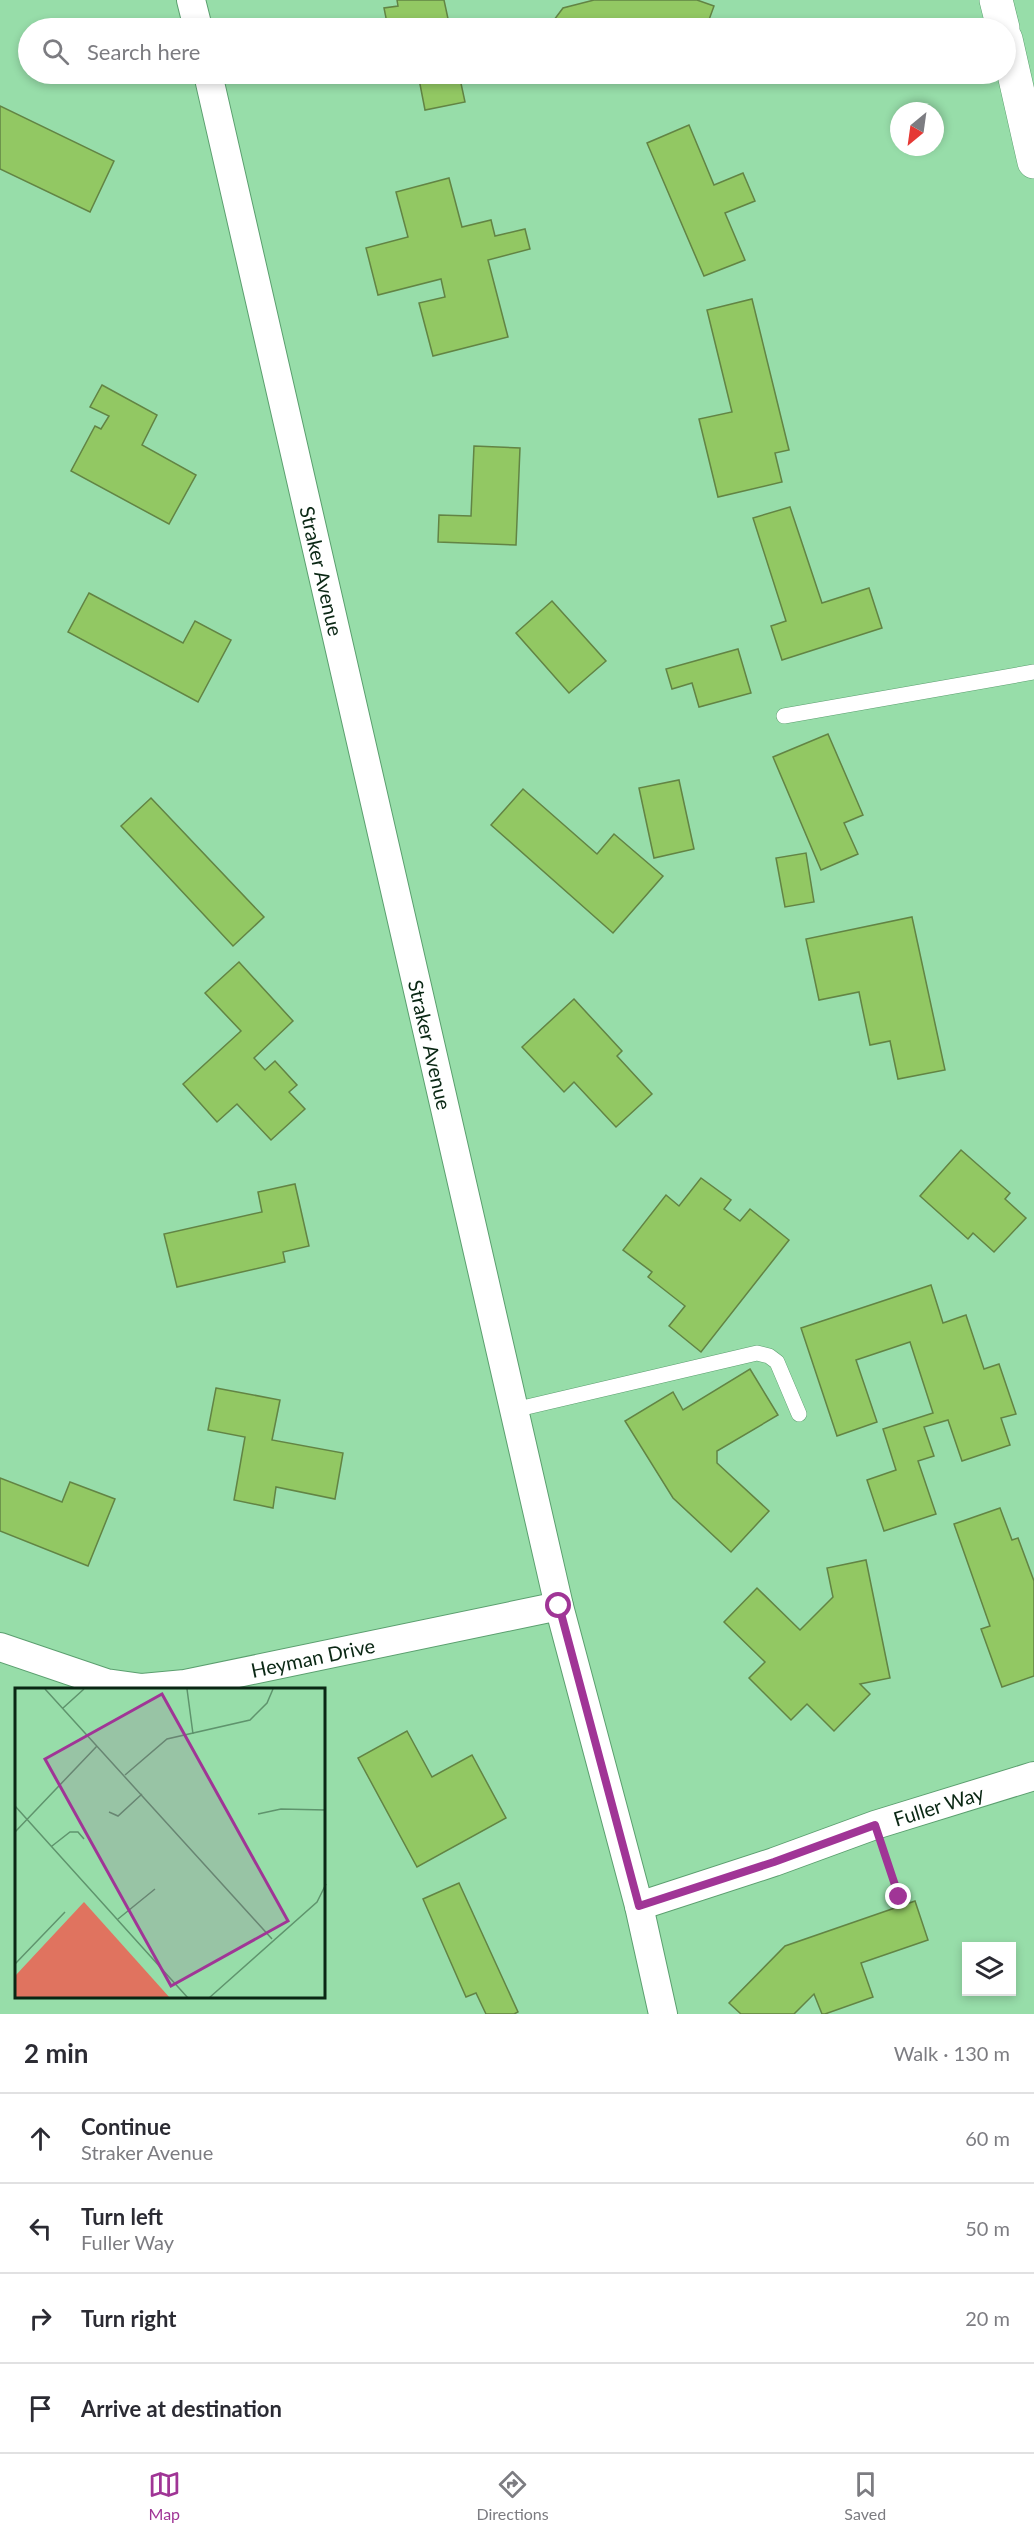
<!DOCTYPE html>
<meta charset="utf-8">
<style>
:root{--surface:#fff;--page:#f2f2f3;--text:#2b2b33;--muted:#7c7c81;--line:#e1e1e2;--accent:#a03596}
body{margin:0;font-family:Lato,sans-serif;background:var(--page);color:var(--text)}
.controls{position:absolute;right:18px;bottom:18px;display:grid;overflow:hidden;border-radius:0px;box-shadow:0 3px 9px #0003}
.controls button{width:54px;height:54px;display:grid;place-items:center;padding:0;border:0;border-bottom:2px solid var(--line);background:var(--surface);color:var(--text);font:30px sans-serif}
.compass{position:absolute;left:890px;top:102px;width:54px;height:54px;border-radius:50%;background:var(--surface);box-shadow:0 3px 9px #0003;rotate:209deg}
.stop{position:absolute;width:18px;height:18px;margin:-14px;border:4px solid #a03596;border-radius:50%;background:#fff}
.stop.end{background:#a03596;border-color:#fff;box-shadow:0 2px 6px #0008}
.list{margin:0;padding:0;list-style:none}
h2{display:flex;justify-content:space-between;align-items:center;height:78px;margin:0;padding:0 24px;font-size:26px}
h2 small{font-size:20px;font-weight:400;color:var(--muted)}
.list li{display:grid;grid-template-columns:39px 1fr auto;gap:18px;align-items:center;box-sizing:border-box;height:90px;padding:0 24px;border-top:2px solid var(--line)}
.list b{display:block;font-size:22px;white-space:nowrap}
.list p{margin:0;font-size:20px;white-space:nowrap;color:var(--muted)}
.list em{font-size:20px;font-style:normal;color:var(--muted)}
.icon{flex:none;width:33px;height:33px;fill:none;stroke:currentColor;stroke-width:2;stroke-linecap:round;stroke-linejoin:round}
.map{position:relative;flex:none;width:1034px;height:2014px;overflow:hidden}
.search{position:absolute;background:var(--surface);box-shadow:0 3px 9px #0003;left:18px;right:18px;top:18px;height:66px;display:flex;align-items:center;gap:15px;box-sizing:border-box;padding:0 21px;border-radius:33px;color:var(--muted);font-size:22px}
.sheet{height:438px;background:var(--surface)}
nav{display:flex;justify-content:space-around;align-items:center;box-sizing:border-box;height:84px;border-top:2px solid var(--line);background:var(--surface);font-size:16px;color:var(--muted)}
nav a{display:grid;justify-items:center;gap:3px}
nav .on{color:var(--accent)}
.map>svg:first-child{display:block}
.building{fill:#92c863;stroke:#628444;stroke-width:1.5}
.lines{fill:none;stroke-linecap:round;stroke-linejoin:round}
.lane-casing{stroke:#5b9f6f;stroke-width:16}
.street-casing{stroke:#5b9f6f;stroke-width:30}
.secondary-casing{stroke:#5b9f6f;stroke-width:34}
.path{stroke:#558864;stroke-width:4;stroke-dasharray:1.5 4.5;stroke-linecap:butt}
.lane{stroke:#fff;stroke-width:15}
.street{stroke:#fff;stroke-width:28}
.secondary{stroke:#fff;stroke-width:33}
.route{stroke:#a03596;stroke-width:8}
.labels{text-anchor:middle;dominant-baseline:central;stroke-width:5;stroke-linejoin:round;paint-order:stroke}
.street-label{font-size:20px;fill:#0a2714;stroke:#d2f4da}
.inset-road{fill:none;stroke:#5f946d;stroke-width:1.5}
.view{fill:#a03596;fill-opacity:0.15;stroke:#a03596;stroke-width:3}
.inset-edge{fill:none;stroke:#0a2714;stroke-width:3}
</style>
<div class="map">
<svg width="1034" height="2014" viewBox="0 0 1034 2014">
<rect width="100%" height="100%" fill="#97dda9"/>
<g class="building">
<polygon points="397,0 444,0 450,28 388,28 384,8 398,6"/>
<polygon points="594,0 697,0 714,6 706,28 548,28 563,8"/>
<polygon points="418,74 459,74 465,102 425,110"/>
<polygon points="0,106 114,161 90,212 0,169"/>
<polygon points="689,125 714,185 743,173 755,201 725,213 745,260 704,276 647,143"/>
<polygon points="449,178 462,227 491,220 495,236 525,229 530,249 488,260 508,337 433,356 419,303 445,297 441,279 378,295 366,248 408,237 396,192"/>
<polygon points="752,299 789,450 775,453 782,482 718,497 699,419 732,412 707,310"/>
<polygon points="102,385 157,415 142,445 196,475 169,524 71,471 95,426 101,429 109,416 90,407"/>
<polygon points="474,446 520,448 516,545 438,542 439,515 471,516"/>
<polygon points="790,507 822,603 869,588 882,628 782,660 771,626 786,621 753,518"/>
<polygon points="89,593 183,643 195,621 231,640 198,702 68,632"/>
<polygon points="552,601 606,661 569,693 516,633"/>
<polygon points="738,649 751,693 699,707 692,683 672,689 666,669"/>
<polygon points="828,734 863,815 844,823 858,854 821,870 773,757"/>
<polygon points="679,780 694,849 654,858 639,788"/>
<polygon points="523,789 597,854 614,834 663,876 613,933 491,825"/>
<polygon points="151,798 264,917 233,946 121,826"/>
<polygon points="806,853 814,902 785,907 776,858"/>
<polygon points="912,917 945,1070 898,1079 890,1041 870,1045 859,992 819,1000 806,939"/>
<polygon points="239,962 293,1021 254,1058 265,1070 275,1061 297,1085 289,1092 305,1109 271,1140 237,1104 217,1122 183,1084 241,1031 205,993"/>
<polygon points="574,999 622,1051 617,1056 652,1094 616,1127 574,1082 564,1092 522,1047"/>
<polygon points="961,1150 1010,1193 1005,1199 1026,1218 994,1252 973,1233 968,1239 920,1196"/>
<polygon points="701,1178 731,1200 724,1209 740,1221 750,1209 789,1240 701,1352 669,1326 685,1306 648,1277 652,1272 623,1250 666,1195 679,1206"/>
<polygon points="295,1184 309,1246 283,1252 285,1262 177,1287 164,1234 262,1212 258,1192"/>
<polygon points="931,1285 943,1323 966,1315 984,1369 999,1364 1016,1414 1001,1418 1010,1445 962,1461 948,1420 924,1427 934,1456 918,1461 936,1514 884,1531 867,1480 896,1470 883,1429 933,1413 910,1342 856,1360 877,1422 837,1436 801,1328"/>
<polygon points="750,1369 778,1415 717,1451 717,1463 769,1511 731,1552 673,1498 625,1421 673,1392 683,1410"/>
<polygon points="216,1388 280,1400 272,1440 343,1453 335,1499 276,1487 273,1508 234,1500 245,1437 208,1430"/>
<polygon points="0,1478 62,1502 70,1482 115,1499 88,1566 0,1531"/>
<polygon points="1000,1508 1012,1540 1018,1538 1034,1581 1034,1676 1002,1687 981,1629 990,1626 954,1524"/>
<polygon points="866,1560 890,1678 860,1684 870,1694 834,1731 807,1704 791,1720 749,1678 765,1662 724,1622 757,1588 800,1630 833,1597 827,1568"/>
<polygon points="407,1731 432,1777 472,1755 506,1818 417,1867 358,1758"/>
<polygon points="459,1883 518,2012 514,2014 486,2014 476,1993 466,1997 423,1899"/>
<polygon points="915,1901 928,1940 861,1963 873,1997 825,2014 822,2014 814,1994 794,2014 741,2014 729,2003 785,1946"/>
</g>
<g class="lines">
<g class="lane-casing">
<g id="lane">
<polyline points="784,716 1034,672"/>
<polyline points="514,1410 757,1353 769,1356 777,1362 799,1414"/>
</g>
</g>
<g class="street-casing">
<g id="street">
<polyline points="191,0 198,28"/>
<path id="s1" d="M208,74L559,1606L639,1906L663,2014"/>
<path id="s2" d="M0,1647L106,1683L142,1688L185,1684L559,1606"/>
<path id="s3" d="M639,1906L774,1862L875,1825L1034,1776"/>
</g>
</g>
<g class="secondary-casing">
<g id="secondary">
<polyline points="996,0 1003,28"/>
<polyline points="1006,39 1034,162"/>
</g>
</g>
<polyline class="path" points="884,1852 899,1897"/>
<use href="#lane" class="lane"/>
<use href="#street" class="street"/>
<use href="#secondary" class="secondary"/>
</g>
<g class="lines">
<polyline class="route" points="559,1606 639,1906 774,1862 875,1825 899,1897"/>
</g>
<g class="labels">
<g class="street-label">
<text stroke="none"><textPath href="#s1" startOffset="510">Straker Avenue</textPath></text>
<text stroke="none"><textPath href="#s1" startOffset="996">Straker Avenue</textPath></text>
<text stroke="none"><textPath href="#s2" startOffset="322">Heyman Drive</textPath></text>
<text stroke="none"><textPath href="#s3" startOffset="316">Fuller Way</textPath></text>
</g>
</g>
<g transform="translate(15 1688)">
<rect width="310" height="310" fill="#97dda9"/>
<path d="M69,214L155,310H0V288Z" fill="#e0735f"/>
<path class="inset-road" d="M30,1L257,251M172,1L178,46M48,20L69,1M110,87L152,51L235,32L252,15L258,1M0,118L173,310M94,124L103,128L127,106M243,126L266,121L311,122M0,144L82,58M37,158L55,144H63L69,151M103,231L140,201M0,276L50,224M194,310L302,214L311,196"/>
<path class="view" d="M147,6L273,233L156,298L30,71Z"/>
<rect width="310" height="310" class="inset-edge"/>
</g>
</svg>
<div class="controls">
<button><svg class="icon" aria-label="layers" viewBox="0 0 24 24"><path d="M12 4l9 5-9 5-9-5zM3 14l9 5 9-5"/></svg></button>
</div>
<svg class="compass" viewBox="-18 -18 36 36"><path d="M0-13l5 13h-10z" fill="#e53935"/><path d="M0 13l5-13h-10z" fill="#7c7c81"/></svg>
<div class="stop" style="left:559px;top:1606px"></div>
<div class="stop end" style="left:899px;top:1897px"></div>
<div class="search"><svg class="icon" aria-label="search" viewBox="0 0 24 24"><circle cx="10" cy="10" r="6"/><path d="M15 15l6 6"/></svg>Search here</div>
</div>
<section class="sheet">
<h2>2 min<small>Walk · 130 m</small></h2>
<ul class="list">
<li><svg class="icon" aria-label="ahead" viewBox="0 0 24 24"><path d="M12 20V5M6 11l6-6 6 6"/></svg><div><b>Continue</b><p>Straker Avenue</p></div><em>60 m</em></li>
<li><svg class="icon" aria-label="left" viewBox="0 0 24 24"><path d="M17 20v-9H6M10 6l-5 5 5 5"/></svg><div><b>Turn left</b><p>Fuller Way</p></div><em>50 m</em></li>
<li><svg class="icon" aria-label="right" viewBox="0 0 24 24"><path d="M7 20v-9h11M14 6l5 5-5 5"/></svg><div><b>Turn right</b></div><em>20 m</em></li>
<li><svg class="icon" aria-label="arrive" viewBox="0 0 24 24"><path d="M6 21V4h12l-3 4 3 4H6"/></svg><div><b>Arrive at destination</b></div></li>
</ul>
</section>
<nav>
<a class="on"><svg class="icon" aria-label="map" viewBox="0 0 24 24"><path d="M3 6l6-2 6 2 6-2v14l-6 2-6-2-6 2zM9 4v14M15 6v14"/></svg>Map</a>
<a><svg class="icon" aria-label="directions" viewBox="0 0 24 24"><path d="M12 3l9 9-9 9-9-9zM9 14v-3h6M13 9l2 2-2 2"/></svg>Directions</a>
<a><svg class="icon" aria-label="saved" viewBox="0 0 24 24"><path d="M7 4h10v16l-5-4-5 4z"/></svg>Saved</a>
</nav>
